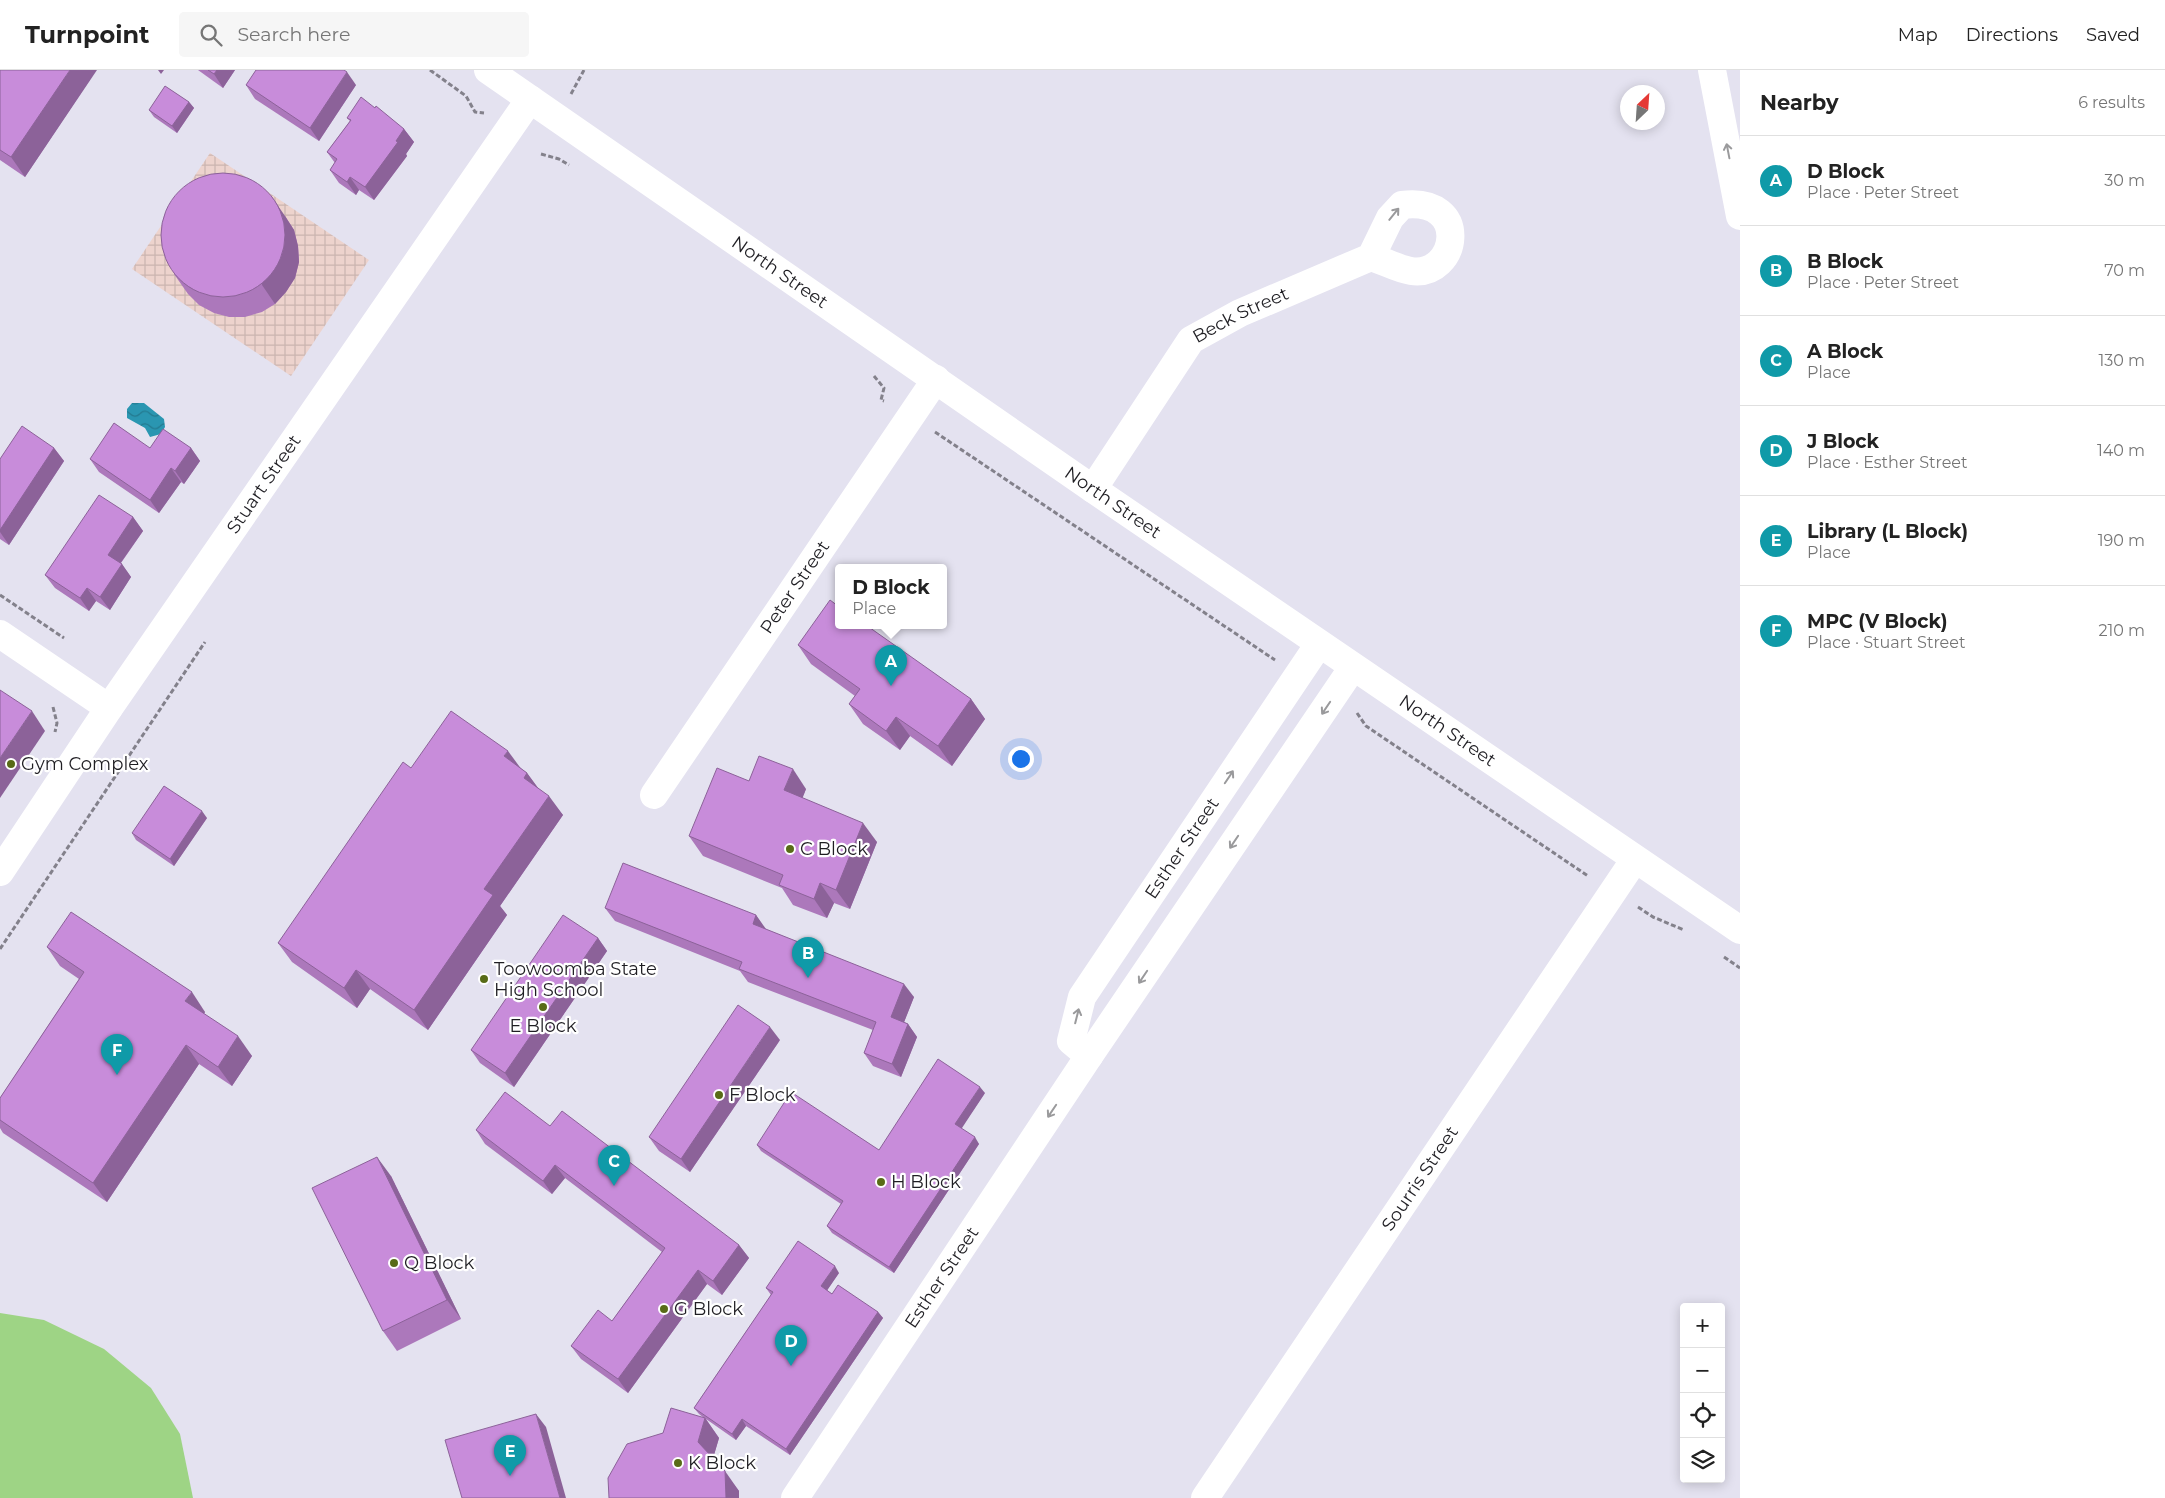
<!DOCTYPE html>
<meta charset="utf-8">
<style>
:root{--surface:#fff;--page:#f6f6f6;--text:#222;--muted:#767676;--line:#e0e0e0;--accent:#586b17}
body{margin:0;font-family:Montserrat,sans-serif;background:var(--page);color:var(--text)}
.controls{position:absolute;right:15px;bottom:15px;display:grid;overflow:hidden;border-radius:5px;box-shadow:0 2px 12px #0003}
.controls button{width:45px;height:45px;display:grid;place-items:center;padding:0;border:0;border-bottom:1px solid var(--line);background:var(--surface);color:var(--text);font:25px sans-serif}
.compass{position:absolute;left:1620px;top:15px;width:45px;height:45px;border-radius:50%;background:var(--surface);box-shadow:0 2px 12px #0003;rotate:25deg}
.you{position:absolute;left:1020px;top:688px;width:18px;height:18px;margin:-12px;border:4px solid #fff;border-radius:50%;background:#1a73e8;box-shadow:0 0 0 8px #1a73e833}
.badge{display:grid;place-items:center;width:32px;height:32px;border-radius:50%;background:var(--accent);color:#fff;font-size:16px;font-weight:700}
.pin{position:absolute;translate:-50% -41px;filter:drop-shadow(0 1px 2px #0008)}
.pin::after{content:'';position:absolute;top:26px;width:18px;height:15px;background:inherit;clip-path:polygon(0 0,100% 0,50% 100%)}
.popup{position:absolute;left:835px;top:494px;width:112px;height:65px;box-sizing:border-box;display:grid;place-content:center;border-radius:5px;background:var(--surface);filter:drop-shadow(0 1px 4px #0005);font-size:16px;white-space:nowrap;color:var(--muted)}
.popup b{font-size:19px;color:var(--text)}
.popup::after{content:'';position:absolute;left:50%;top:100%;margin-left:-10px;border:10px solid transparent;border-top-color:var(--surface)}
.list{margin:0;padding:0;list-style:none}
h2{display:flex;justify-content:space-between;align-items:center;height:65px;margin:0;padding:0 20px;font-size:21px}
h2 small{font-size:16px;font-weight:400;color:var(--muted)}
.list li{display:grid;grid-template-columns:32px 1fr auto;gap:15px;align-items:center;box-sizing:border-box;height:90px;padding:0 20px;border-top:1px solid var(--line)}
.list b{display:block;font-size:19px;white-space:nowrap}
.list p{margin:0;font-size:16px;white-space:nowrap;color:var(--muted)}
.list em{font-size:16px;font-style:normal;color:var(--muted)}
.icon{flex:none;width:28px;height:28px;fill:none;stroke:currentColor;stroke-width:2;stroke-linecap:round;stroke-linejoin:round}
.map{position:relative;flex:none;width:1740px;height:1428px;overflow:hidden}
header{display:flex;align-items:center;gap:30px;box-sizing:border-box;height:70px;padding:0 25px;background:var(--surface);border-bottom:1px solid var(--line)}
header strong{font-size:24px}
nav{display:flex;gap:28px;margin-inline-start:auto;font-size:18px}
.search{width:350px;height:45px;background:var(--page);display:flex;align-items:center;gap:12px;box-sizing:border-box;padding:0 18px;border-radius:5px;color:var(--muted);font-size:19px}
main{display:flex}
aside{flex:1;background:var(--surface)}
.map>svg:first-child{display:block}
.industrial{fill:url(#industrial-grid)}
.green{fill:#9ed485}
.water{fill:url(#water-waves)}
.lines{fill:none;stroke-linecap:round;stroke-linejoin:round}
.path{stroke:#83818b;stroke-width:3;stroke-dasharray:5 2.5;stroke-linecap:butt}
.minor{stroke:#fff;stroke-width:28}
.tertiary{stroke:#fff;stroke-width:28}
.wall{fill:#ac78bb}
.shaded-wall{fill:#8c6299}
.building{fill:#c88cda;stroke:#8c6299}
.oneway{stroke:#9a9a9c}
.poi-dot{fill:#586b17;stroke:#fff;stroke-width:2}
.labels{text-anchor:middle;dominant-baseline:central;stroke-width:4.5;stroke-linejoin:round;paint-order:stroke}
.street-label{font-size:18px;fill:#1f1e23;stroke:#fff}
.poi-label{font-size:18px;fill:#1f1e23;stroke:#fff;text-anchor:start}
</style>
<header>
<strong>Turnpoint</strong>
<div class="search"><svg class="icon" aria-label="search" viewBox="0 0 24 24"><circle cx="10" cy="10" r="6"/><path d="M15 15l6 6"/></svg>Search here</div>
<nav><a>Map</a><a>Directions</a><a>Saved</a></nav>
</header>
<main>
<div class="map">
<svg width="1740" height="1428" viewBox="0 0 1740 1428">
<defs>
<pattern id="industrial-grid" width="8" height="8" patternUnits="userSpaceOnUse" patternTransform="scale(1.25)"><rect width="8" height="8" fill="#edd3cd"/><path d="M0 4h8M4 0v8" fill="none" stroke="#cbb5b0"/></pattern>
<pattern id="water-waves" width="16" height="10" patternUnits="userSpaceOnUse" patternTransform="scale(1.25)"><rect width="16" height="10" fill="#2a96b1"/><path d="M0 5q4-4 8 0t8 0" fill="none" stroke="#237a90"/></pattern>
</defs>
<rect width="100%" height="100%" fill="#e4e2f0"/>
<polygon class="industrial" points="210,83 369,190 291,306 132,199"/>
<polygon class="green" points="0,1243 44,1250 104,1279 151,1318 180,1364 193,1428 0,1428"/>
<polygon class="water" points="132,333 144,333 164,349 165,357 161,364 150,367 145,358 127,348 127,339"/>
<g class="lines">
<g class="path">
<polyline points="430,0 466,26 475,42 484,43"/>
<polyline points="571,24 584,0"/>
<polyline points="541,84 559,89 569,95"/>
<polyline points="874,306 884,318 881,330 884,331"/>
<polyline points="935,362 1275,590"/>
<polyline points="0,525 64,568"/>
<polyline points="53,637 57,653 55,662"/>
<polyline points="1357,643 1366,656 1588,806"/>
<polyline points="1638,837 1653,847 1684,860"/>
<polyline points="0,879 205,572"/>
<polyline points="1724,887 1740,898"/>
</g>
<g class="minor">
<polyline points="1712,0 1740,146"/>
<path id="s1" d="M1093,419L1191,270L1240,243L1371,187C1384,191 1398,199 1411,201C1458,208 1472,126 1402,135L1390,148L1371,187"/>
<polyline points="0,564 109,638"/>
<path id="s2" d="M654,725L936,309"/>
<path id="s3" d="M1089,986L1071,971L1082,927L1319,574"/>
<path id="s4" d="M795,1428L1089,986L1353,597"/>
<path id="s5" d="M1205,1428L1635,789"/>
</g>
<g class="tertiary">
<path id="s6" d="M488,0L1093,419L1740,860"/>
<path id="s7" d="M0,802L109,638L530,29"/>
</g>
</g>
<g class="wall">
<polygon points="0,0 91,8 25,107 0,90"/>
<polygon points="198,0 235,0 223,18"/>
<polygon points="246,15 356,15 319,71 255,29"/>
<polygon points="189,32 194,38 177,63 154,47 149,40"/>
<polygon points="347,48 404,59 414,72 406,84 407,86 374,130 359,120 356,125 339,113 330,100 335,93 327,82 350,51"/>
<polygon points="285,146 294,160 298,176 299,192 295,208 286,222 275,234 262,242 245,247 229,247 214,243 199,235 188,224 174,204"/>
<polygon points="54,378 64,391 9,475 0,469 0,389"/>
<polygon points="191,378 200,391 184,414 181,412 159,443 99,402 90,389"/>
<polygon points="133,447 143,461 121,493 131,507 110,540 96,531 89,541 55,518 45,505"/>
<polygon points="798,575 971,629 985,649 952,696 910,666 900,680 863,654 849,634 855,626 811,594"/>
<polygon points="519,697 527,703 538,718 563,745 500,836 507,845 428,960 370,919 357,938 292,892 278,873 411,698"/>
<polygon points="749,711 806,719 802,728 877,772 850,839 834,833 827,848 793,835 782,818 703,786 689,766"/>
<polygon points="207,748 174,796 136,770 132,763"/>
<polygon points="605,838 756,845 765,859 914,927 904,952 908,954 917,967 901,1007 873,996 864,983 873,960 748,912 740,901 615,851"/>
<polygon points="598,868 607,881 514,1017 480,993 471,980"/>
<polygon points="47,877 205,942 204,944 252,986 232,1016 199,994 107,1132 3,1063 0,1058 0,1028 79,909 60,896"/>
<polygon points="780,970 690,1102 659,1081 649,1067"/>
<polygon points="985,1023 961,1058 979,1074 894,1203 832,1163 827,1156 841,1134 761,1081 757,1075 879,1080"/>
<polygon points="550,1056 739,1175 749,1188 722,1225 707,1214 628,1323 581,1289 571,1276 612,1251 662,1182 565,1108 552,1124 485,1074 476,1060"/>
<polygon points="391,1106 461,1249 397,1281 383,1261"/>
<polygon points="839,1203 827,1220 832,1224 878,1242 883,1248 790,1385 746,1356 736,1370 706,1349 719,1368 713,1388 739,1421 739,1428 609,1428 663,1363 704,1348 699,1344 694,1338 771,1225 766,1218"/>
</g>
<g class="shaded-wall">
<polygon points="70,0 97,0 25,107 11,87"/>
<polygon points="158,0 164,0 161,4"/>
<polygon points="217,0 235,0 223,18 214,4"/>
<polygon points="347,2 356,15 319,71 310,58"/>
<polygon points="189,32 194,38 177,63 172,56"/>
<polygon points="404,59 414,72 406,84 407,86 374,130 365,117"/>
<polygon points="350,107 359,120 356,125 347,112"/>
<polygon points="272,127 285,146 294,160 298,176 299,192 295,208 286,222 275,234 262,215"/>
<polygon points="54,378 64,391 9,475 0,462 0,460"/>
<polygon points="191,378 200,391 184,414 175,401"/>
<polygon points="171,398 181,412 159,443 150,430"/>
<polygon points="133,447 143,461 117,498 108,485"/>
<polygon points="122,494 131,507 110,540 100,527"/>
<polygon points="87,518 96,531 89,541 80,528"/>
<polygon points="971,629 985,649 952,696 938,676"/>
<polygon points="32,641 45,661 0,728 0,688"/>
<polygon points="896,647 910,666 900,680 886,661"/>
<polygon points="508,681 522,700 504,686"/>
<polygon points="793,699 806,719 798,740 784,720"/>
<polygon points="527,703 541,722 524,708"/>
<polygon points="549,726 563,745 500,836 507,845 428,960 414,940 484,819"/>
<polygon points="202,741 207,748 174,796 170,789"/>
<polygon points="863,753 877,772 850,839 836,820"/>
<polygon points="820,813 834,833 827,848 814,829"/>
<polygon points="756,845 766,859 762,868 753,854"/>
<polygon points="598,868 607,881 514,1017 505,1003"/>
<polygon points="356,900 370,919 357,938 344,918"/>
<polygon points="904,914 914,927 901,960 891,947"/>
<polygon points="192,922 205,942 199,951 185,931"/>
<polygon points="908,954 917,967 901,1007 892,994"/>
<polygon points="770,957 780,970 690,1102 681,1089"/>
<polygon points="238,966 252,986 232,1016 218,997"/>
<polygon points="186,975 199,994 107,1132 93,1113"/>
<polygon points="980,1017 985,1023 960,1061 955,1054"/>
<polygon points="975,1067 979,1074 894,1203 889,1197"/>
<polygon points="377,1087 391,1106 461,1249 447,1230"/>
<polygon points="555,1095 565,1108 552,1124 543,1111"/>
<polygon points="739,1175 749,1188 722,1225 713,1211"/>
<polygon points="835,1196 839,1203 826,1222 821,1216"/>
<polygon points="698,1200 707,1214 628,1323 618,1309"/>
<polygon points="878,1242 883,1248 790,1385 786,1379"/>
<polygon points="536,1344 546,1357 566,1428 560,1428"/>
<polygon points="705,1348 719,1368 712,1392 698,1372"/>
<polygon points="742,1349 746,1356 736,1370 732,1364"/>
<polygon points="725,1401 739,1421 739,1428 726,1428"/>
</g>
<g class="building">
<polygon points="0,0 70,0 11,87 0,80"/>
<polygon points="208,0 217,0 214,4"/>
<polygon points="256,0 344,0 347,2 310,58 246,15"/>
<polygon points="165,16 189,32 172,56 149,40"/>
<polygon points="361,27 375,38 376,36 404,59 396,71 398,72 365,117 350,107 347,112 330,100 337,89 327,82 351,50 347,48"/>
<circle cx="223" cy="165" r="62"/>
<polygon points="114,353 150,378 163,359 191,378 175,401 171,398 150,430 90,389"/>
<polygon points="22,356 54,378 0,460 0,389"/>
<polygon points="99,425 133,447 108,485 122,494 100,527 87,518 80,528 45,505"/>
<polygon points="830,530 838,536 838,555 866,555 971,629 938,676 896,647 886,661 849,634 860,619 798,575"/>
<polygon points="0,620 32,641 0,688"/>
<polygon points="451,641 508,681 504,686 527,703 524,708 549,726 484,819 493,825 414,940 356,900 344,918 278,873 403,692 411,698"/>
<polygon points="759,686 793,699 784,720 863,753 836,820 820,813 814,829 779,815 783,805 689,766 717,698 749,711"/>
<polygon points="164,716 202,741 170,789 132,763"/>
<polygon points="623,793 756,845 753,854 904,914 891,947 908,954 892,994 864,983 876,952 739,899 742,892 605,838"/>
<polygon points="71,842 192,922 185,931 238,966 218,997 186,975 93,1113 0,1050 0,1028 84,902 47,877"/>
<polygon points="563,845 598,868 505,1003 471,980"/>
<polygon points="738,935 770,957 681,1089 649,1067"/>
<polygon points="938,989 980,1017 955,1054 975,1067 889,1197 827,1156 843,1131 757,1075 791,1022 879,1080"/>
<polygon points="505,1022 550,1056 562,1041 739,1175 713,1211 698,1200 618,1309 571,1276 598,1240 612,1251 665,1178 555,1095 543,1111 476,1060"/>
<polygon points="377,1087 447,1230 383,1261 312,1118"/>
<polygon points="798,1171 835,1196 821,1216 832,1224 838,1215 878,1242 786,1379 742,1349 732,1364 694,1338 773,1222 766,1218"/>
<polygon points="671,1338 705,1348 698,1372 725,1401 726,1428 609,1428 608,1408 627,1374 663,1363"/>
<polygon points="536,1344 560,1428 462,1428 445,1370"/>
</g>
<defs><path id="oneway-shaft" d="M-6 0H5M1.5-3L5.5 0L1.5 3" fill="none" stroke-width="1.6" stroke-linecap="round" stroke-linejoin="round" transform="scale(1.25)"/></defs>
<g class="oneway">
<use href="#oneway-shaft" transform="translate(1728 81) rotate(-101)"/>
<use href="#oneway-shaft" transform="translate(1394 144) rotate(-51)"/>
<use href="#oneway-shaft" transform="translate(1326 638) rotate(124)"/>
<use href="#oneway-shaft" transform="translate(1229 707) rotate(-56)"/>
<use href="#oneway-shaft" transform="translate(1234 772) rotate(124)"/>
<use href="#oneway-shaft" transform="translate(1143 907) rotate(124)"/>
<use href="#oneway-shaft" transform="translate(1077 946) rotate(-76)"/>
<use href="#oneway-shaft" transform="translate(1052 1041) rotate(124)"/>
</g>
<g class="poi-dot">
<circle cx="11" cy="694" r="5"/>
<circle cx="790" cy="779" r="5"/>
<circle cx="484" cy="909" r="5"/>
<circle cx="543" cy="937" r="5"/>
<circle cx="719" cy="1025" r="5"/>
<circle cx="881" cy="1112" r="5"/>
<circle cx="394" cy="1193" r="5"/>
<circle cx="664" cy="1239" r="5"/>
<circle cx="678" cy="1393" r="5"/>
</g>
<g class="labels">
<g class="street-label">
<text stroke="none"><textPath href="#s6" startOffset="355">North Street</textPath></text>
<text stroke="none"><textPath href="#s1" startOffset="234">Beck Street</textPath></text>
<text stroke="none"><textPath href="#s7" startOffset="469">Stuart Street</textPath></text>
<text stroke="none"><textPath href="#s6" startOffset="760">North Street</textPath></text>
<text stroke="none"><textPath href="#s2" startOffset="251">Peter Street</textPath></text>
<text stroke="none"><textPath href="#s6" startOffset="1165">North Street</textPath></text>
<text stroke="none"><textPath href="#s3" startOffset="248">Esther Street</textPath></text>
<text stroke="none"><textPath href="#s5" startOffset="385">Sourris Street</textPath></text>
<text stroke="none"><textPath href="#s4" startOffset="265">Esther Street</textPath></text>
</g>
<g class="poi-label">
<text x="21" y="694">Gym Complex</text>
<text x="800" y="779">C Block</text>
<text x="494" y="899">Toowoomba State<tspan x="494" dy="21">High School</tspan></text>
<text x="543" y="956" text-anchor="middle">E Block</text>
<text x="729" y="1025">F Block</text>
<text x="891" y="1112">H Block</text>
<text x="404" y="1193">Q Block</text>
<text x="674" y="1239">G Block</text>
<text x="688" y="1393">K Block</text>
</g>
</g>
</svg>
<div class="controls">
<button>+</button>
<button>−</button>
<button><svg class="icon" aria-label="locate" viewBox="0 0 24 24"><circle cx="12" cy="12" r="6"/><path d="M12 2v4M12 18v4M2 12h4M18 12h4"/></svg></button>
<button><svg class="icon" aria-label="layers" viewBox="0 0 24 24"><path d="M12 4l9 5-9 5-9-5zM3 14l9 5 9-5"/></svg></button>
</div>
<svg class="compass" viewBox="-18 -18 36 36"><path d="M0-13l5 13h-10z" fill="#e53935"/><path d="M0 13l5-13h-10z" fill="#767676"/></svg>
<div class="you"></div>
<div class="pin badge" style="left:891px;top:616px;background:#0f9aa8">A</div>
<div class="popup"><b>D Block</b>Place</div>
<div class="pin badge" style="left:808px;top:908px;background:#0f9aa8">B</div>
<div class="pin badge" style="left:614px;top:1116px;background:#0f9aa8">C</div>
<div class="pin badge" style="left:791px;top:1296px;background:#0f9aa8">D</div>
<div class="pin badge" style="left:510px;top:1406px;background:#0f9aa8">E</div>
<div class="pin badge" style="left:117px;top:1005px;background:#0f9aa8">F</div>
</div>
<aside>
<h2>Nearby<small>6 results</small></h2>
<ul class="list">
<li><span class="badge" style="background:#0f9aa8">A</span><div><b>D Block</b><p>Place · Peter Street</p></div><em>30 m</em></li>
<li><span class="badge" style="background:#0f9aa8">B</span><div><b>B Block</b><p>Place · Peter Street</p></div><em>70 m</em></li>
<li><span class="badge" style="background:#0f9aa8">C</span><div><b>A Block</b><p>Place</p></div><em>130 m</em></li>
<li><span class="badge" style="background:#0f9aa8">D</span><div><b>J Block</b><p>Place · Esther Street</p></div><em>140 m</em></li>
<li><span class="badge" style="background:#0f9aa8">E</span><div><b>Library (L Block)</b><p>Place</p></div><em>190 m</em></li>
<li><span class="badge" style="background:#0f9aa8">F</span><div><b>MPC (V Block)</b><p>Place · Stuart Street</p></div><em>210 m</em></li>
</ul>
</aside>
</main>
